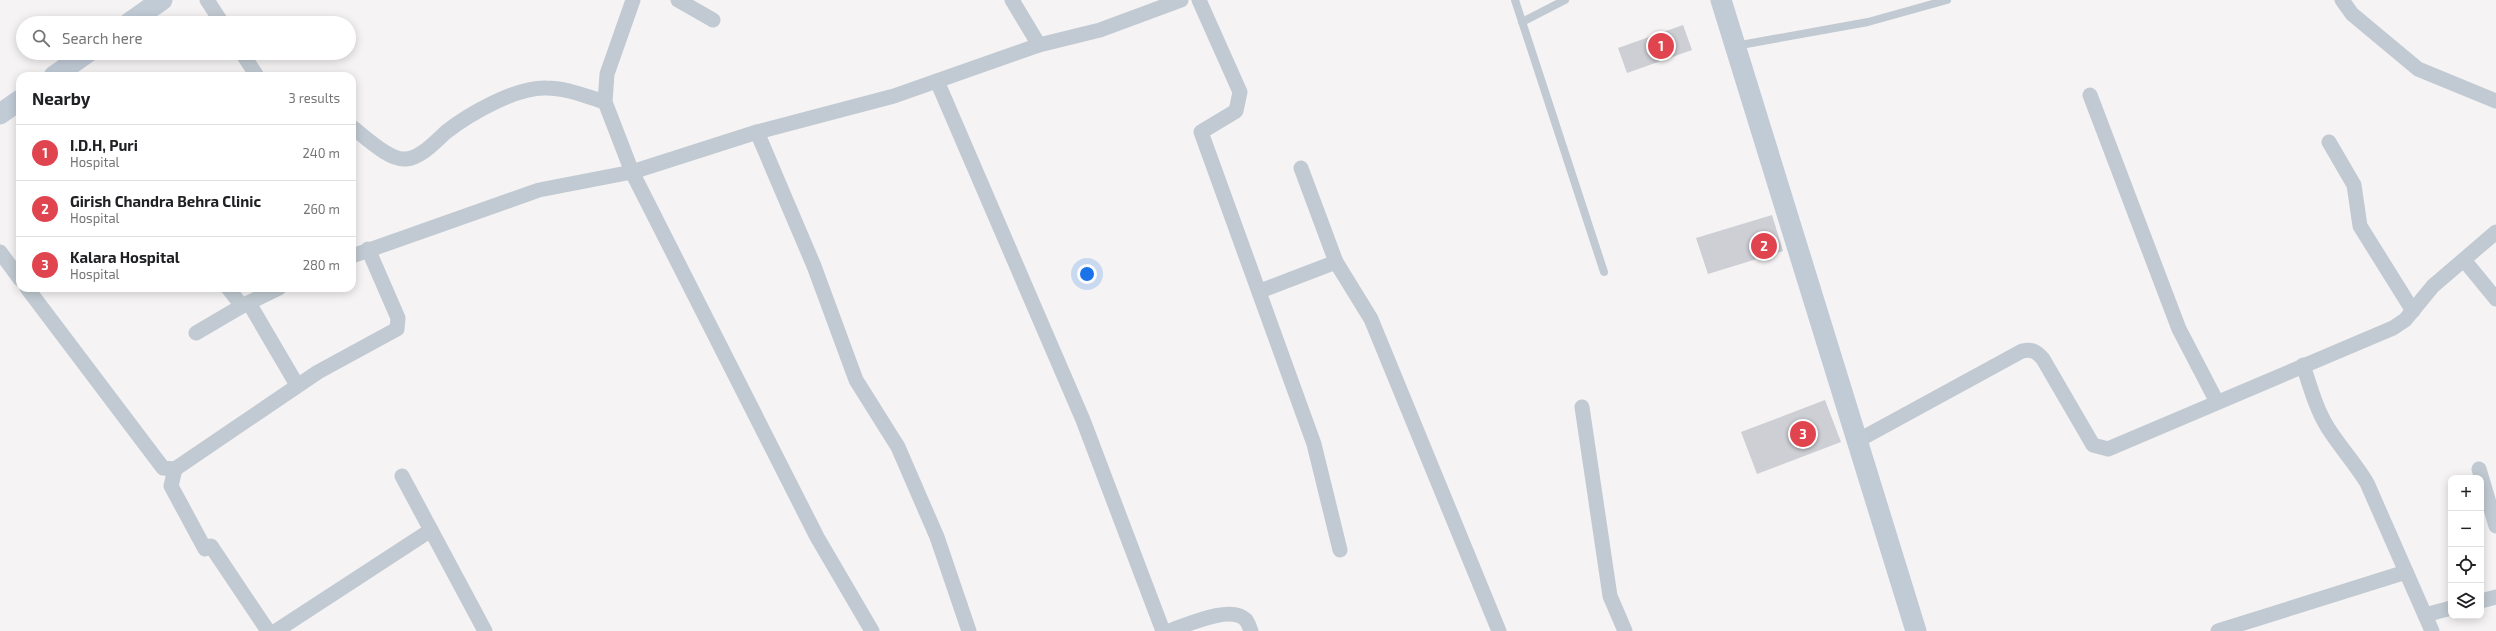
<!DOCTYPE html>
<meta charset="utf-8">
<style>
:root{--surface:#fff;--page:#f6f6f6;--text:#202124;--muted:#757577;--line:#e0e0e0;--accent:#1a73e8}
body{margin:0;font-family:"Exo 2",sans-serif;background:var(--page);color:var(--text)}
.controls{position:absolute;right:12px;bottom:12px;display:grid;overflow:hidden;border-radius:8px;box-shadow:0 2px 10px #0003}
.controls button{width:36px;height:36px;display:grid;place-items:center;padding:0;border:0;border-bottom:1px solid var(--line);background:var(--surface);color:var(--text);font:20px sans-serif}
.you{position:absolute;left:1087px;top:274px;width:14px;height:14px;margin:-10px;border:3px solid #fff;border-radius:50%;background:#1a73e8;box-shadow:0 0 0 6px #1a73e833}
.badge{display:grid;place-items:center;width:26px;height:26px;border-radius:50%;background:var(--accent);color:#fff;font-size:13px;font-weight:700}
.pin{position:absolute;translate:-50% -50%;border:2px solid #fff;box-shadow:0 1px 4px #0006}
.list{margin:0;padding:0;list-style:none}
h2{display:flex;justify-content:space-between;align-items:center;height:52px;margin:0;padding:0 16px;font-size:17px}
h2 small{font-size:13px;font-weight:400;color:var(--muted)}
.list li{display:grid;grid-template-columns:26px 1fr auto;gap:12px;align-items:center;box-sizing:border-box;height:56px;padding:0 16px;border-top:1px solid var(--line)}
.list b{display:block;font-size:15px;white-space:nowrap}
.list p{margin:0;font-size:13px;white-space:nowrap;color:var(--muted)}
.list em{font-size:13px;font-style:normal;color:var(--muted)}
.icon{flex:none;width:22px;height:22px;fill:none;stroke:currentColor;stroke-width:2;stroke-linecap:round;stroke-linejoin:round}
.map{position:relative;flex:none;width:2496px;height:631px;overflow:hidden}
.search{position:absolute;background:var(--surface);box-shadow:0 2px 10px #0003;left:16px;top:16px;width:340px;height:44px;display:flex;align-items:center;gap:10px;box-sizing:border-box;padding:0 14px;border-radius:22px;color:var(--muted);font-size:15px}
.panel{position:absolute;background:var(--surface);box-shadow:0 2px 10px #0003;left:16px;top:72px;width:340px;height:220px;border-radius:12px}
.map>svg:first-child{display:block}
.building{fill:#cdcfd5}
.lines{fill:none;stroke-linecap:round;stroke-linejoin:round}
.lane{stroke:#c1cad2;stroke-width:8}
.street{stroke:#c1cad2;stroke-width:15}
.secondary{stroke:#c1cbd6;stroke-width:21}
</style>
<div class="map">
<svg width="2496" height="631" viewBox="0 0 2496 631">
<rect width="100%" height="100%" fill="#f5f3f3"/>
<g class="building">
<polygon points="1683,25 1692,50 1627,73 1618,48"/>
<polygon points="1772,215 1783,251 1708,274 1696,238"/>
<polygon points="1825,400 1841,442 1757,474 1741,432"/>
</g>
<g class="lines">
<g class="lane">
<polyline points="1515,0 1604,272"/>
<polyline points="1522,22 1565,0"/>
<polyline points="1735,46 1868,22 1947,0"/>
</g>
<g class="street">
<polyline points="207,0 222,23"/>
<polyline points="633,0 607,74 605,102 632,172 817,537 872,631"/>
<polyline points="678,0 713,20"/>
<polyline points="1012,0 1039,45"/>
<polyline points="1199,0 1240,92 1236,111 1201,132 1314,444 1340,550"/>
<polyline points="2342,0 2352,14 2418,69 2496,101"/>
<polyline points="242,53 257,76"/>
<polyline points="937,81 1083,420 1163,631"/>
<polyline points="2090,95 2179,329 2217,402"/>
<path d="M352,127C365,137 390,161 406,159C421,158 436,141 446,132C469,114 516,87 546,88C566,88 585,96 605,102"/>
<polyline points="757,132 814,266 856,380 898,447 937,537 969,631"/>
<polyline points="2329,142 2354,185 2360,226 2413,311"/>
<polyline points="1301,168 1336,262 1371,319 1499,631"/>
<polyline points="0,252 20,279"/>
<polyline points="352,256 539,190 632,172 757,132 894,96 1039,45 1100,30 1181,0"/>
<polyline points="2464,260 2496,299"/>
<polyline points="27,288 163,468 175,469 318,372 397,329 398,318 368,249"/>
<polyline points="228,288 242,306"/>
<polyline points="1260,291 1336,262"/>
<polyline points="249,303 297,385"/>
<polyline points="196,333 242,306 279,288"/>
<path d="M2303,365C2310,386 2316,409 2328,428C2340,447 2355,463 2367,483L2432,631"/>
<polyline points="1582,407 1610,596 1625,631"/>
<path d="M1857,441L2022,351C2032,349 2036,351 2043,359L2093,445L2108,449L2393,328L2405,320L2433,286L2496,232"/>
<polyline points="175,469 171,486 205,549"/>
<polyline points="2479,469 2496,526"/>
<polyline points="402,476 485,631"/>
<polyline points="211,546 268,631"/>
<polyline points="2481,601 2496,597"/>
<polyline points="2425,615 2451,608"/>
<polyline points="276,631 431,530"/>
<path d="M1169,631C1187,625 1231,604 1246,620C1248,623 1250,628 1251,631"/>
<polyline points="2218,631 2406,572"/>
</g>
<g class="secondary">
<polyline points="1721,0 1916,631"/>
<polyline points="129,23 162,0"/>
<polyline points="54,76 87,53"/>
<polyline points="0,114 20,100"/>
</g>
</g>
</svg>
<div class="controls">
<button>+</button>
<button>−</button>
<button><svg class="icon" aria-label="locate" viewBox="0 0 24 24"><circle cx="12" cy="12" r="6"/><path d="M12 2v4M12 18v4M2 12h4M18 12h4"/></svg></button>
<button><svg class="icon" aria-label="layers" viewBox="0 0 24 24"><path d="M12 4l9 5-9 5-9-5zM3 14l9 5 9-5"/></svg></button>
</div>
<div class="you"></div>
<div class="pin badge" style="left:1661px;top:46px;background:#e0444e">1</div>
<div class="pin badge" style="left:1764px;top:246px;background:#e0444e">2</div>
<div class="pin badge" style="left:1803px;top:434px;background:#e0444e">3</div>
<div class="search"><svg class="icon" aria-label="search" viewBox="0 0 24 24"><circle cx="10" cy="10" r="6"/><path d="M15 15l6 6"/></svg>Search here</div>
<section class="panel">
<h2>Nearby<small>3 results</small></h2>
<ul class="list">
<li><span class="badge" style="background:#e0444e">1</span><div><b>I.D.H, Puri</b><p>Hospital</p></div><em>240 m</em></li>
<li><span class="badge" style="background:#e0444e">2</span><div><b>Girish Chandra Behra Clinic</b><p>Hospital</p></div><em>260 m</em></li>
<li><span class="badge" style="background:#e0444e">3</span><div><b>Kalara Hospital</b><p>Hospital</p></div><em>280 m</em></li>
</ul>
</section>
</div>
